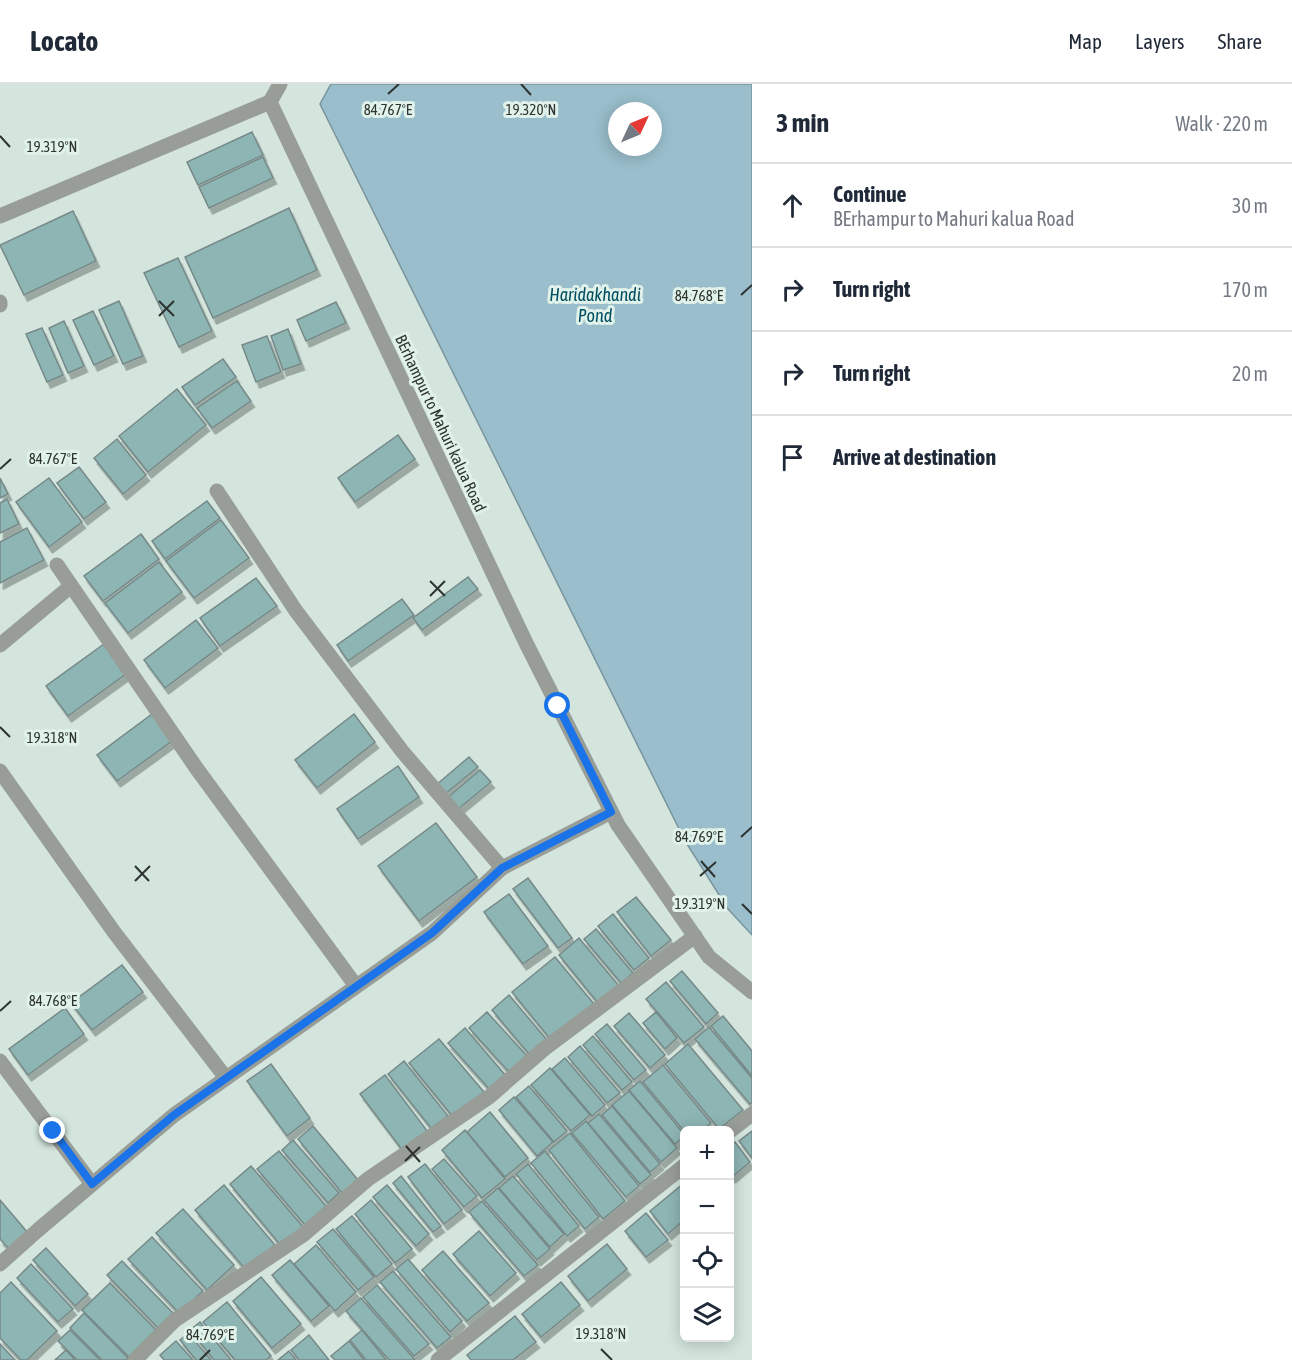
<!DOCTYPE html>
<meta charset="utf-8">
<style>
:root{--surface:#fff;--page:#f6f6f7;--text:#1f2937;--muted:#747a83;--line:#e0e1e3}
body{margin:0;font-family:"Asap Condensed",sans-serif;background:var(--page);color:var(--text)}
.controls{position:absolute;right:18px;bottom:18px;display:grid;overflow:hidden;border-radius:9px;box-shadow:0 3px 15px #0003}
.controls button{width:54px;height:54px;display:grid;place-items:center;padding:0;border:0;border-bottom:2px solid var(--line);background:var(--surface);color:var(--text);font:30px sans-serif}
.compass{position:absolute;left:608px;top:18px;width:54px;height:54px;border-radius:50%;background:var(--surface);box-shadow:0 3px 15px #0003;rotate:46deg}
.stop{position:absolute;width:18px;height:18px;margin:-14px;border:4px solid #1a73e8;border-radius:50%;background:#fff}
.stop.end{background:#1a73e8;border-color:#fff;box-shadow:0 2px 6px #0008}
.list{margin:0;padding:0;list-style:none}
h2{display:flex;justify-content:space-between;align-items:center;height:78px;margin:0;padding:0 24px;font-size:26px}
h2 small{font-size:20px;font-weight:400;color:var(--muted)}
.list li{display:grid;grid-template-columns:39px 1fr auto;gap:18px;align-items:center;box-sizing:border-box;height:84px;padding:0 24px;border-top:2px solid var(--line)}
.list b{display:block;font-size:22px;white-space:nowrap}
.list p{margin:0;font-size:20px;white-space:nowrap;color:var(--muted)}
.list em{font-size:20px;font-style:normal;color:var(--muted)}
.icon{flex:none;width:33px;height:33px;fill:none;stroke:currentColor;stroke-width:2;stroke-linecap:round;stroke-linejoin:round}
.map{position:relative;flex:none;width:752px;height:1276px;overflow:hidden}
header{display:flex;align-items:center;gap:36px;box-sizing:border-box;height:84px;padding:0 30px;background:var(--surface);border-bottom:2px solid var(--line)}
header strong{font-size:28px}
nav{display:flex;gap:33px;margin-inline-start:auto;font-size:21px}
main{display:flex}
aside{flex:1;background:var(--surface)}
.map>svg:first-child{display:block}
.water{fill:#9abecc;stroke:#79949d;stroke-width:1.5;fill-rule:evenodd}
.building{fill:#8db5b4;stroke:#768988;stroke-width:1.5;filter:url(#shadow)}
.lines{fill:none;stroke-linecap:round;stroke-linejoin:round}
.minor{stroke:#999d97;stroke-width:15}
.tertiary{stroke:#999d97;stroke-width:15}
.route{stroke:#1a73e8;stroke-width:8}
.ticks{fill:none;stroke:#2d3330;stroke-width:2}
.labels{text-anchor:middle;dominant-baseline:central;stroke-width:6;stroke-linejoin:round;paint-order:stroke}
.street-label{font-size:16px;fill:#2d3330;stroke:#e0f2e9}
.water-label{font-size:18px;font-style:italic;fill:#004c61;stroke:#e0f2e9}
.ticks-label{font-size:15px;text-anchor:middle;fill:#2d3330;stroke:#e0f2e9;stroke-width:6;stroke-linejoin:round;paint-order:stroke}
</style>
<header>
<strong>Locato</strong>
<nav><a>Map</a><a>Layers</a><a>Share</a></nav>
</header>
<main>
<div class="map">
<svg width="752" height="1276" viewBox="0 0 752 1276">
<defs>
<filter id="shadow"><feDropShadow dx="3.5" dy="6" stdDeviation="0" flood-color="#0004"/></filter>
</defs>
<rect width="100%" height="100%" fill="#d3e5dc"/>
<path class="water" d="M331,0H752V851L728,825L685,757L320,20ZM617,27H653V63H617Z"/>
<g class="building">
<polygon points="252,48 263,71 198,101 187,78"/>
<polygon points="263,73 273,94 209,124 199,103"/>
<polygon points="289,124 317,186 213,234 185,173"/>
<polygon points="73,127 96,177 24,211 0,161"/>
<polygon points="178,174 212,247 179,263 144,189"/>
<polygon points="119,217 143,272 123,280 99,226"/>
<polygon points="336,218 346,239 306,257 297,236"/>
<polygon points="93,227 114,272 94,281 73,236"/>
<polygon points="64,237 84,282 68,289 49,244"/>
<polygon points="42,244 63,291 47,298 26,250"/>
<polygon points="288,245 301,280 283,286 271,252"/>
<polygon points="267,252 281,288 256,298 242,261"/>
<polygon points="223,275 236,293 195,321 182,303"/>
<polygon points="237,297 251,317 212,344 197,324"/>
<polygon points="177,305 206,341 148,388 119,352"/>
<polygon points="398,351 415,375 355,418 338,394"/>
<polygon points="117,355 146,391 123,410 94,374"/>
<polygon points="79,383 106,418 84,435 57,399"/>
<polygon points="0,394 8,410 0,414"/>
<polygon points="49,394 82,438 49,463 16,418"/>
<polygon points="7,415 19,440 0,449 0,419"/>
<polygon points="207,417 220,434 165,475 152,457"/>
<polygon points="221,436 249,474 194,514 166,477"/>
<polygon points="27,444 44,476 0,499 0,458"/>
<polygon points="141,450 159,475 103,517 84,492"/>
<polygon points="159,478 182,508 128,549 105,519"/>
<polygon points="468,493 478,505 422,546 413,534"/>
<polygon points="256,494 277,522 220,562 200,534"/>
<polygon points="402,515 414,531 348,577 337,561"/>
<polygon points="196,536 218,564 165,604 144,576"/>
<polygon points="104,560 126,590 68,632 46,602"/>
<polygon points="152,630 172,657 117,697 97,671"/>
<polygon points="354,630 375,658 317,704 295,676"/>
<polygon points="469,673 478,683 444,711 436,701"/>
<polygon points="398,682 419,713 358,755 337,725"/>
<polygon points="480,686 491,698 457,726 447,714"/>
<polygon points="436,739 477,793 419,837 378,782"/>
<polygon points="528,794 572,854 558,864 513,805"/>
<polygon points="509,810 548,862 523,880 484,828"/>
<polygon points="636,813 671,856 651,872 617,828"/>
<polygon points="613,830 649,874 634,886 598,842"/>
<polygon points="596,845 633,889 621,899 584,855"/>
<polygon points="579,854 619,902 598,919 559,871"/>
<polygon points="555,873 594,920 551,956 512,908"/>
<polygon points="122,881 143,908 92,946 71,919"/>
<polygon points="682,887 718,929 706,940 670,897"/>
<polygon points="666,898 704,943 684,959 646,915"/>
<polygon points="509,911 547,956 529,970 492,926"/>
<polygon points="65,924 84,950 28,991 9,965"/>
<polygon points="487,928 528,973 510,989 469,944"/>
<polygon points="656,928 677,954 665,965 643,939"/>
<polygon points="629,929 665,971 650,984 614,942"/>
<polygon points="723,932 752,967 752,992 711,942"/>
<polygon points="607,940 646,986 634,996 595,950"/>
<polygon points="709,943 752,994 752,1019 750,1020 695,955"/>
<polygon points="465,944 507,993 491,1007 448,959"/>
<polygon points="593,952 632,998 622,1006 583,961"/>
<polygon points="439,955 484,1008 453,1033 409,979"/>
<polygon points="688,960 743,1026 719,1045 665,980"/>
<polygon points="580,962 620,1009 607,1019 568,973"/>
<polygon points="565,974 605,1021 592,1032 552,985"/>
<polygon points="404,977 448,1032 431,1044 388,990"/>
<polygon points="271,980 310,1034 287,1052 247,997"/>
<polygon points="663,981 711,1039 703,1046 684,1047 643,998"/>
<polygon points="550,984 590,1031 571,1047 531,1001"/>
<polygon points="385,991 428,1048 403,1067 360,1010"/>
<polygon points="640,997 684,1050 684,1053 675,1060 629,1006"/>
<polygon points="529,1002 567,1047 554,1058 516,1013"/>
<polygon points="629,1007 677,1064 661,1078 612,1021"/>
<polygon points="514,1013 553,1058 537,1072 499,1026"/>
<polygon points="612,1022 660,1080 650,1088 602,1031"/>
<polygon points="490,1028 528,1074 505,1093 467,1048"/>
<polygon points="599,1030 651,1091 640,1100 588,1039"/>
<polygon points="586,1037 639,1102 626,1113 572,1049"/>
<polygon points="313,1042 358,1096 342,1109 298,1055"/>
<polygon points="465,1046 505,1095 482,1114 442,1066"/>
<polygon points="752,1047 752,1074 739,1057"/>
<polygon points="570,1049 625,1117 603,1135 549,1066"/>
<polygon points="293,1056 339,1109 328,1119 282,1066"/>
<polygon points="735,1058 750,1078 732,1093 730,1090 730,1062"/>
<polygon points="279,1067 326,1122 305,1141 257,1085"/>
<polygon points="545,1067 599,1133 585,1145 531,1079"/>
<polygon points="444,1075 477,1112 464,1123 432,1085"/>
<polygon points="425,1080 462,1126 444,1140 408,1093"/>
<polygon points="528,1080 579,1142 567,1152 516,1090"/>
<polygon points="251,1082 304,1144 282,1163 230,1100"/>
<polygon points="401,1092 441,1142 433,1148 393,1099"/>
<polygon points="513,1092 564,1150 550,1163 499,1104"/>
<polygon points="683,1100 684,1102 684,1136 668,1150 650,1127"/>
<polygon points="224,1101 275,1161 246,1186 195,1126"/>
<polygon points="387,1101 429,1150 416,1162 373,1113"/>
<polygon points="498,1104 550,1165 537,1176 484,1116"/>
<polygon points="0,1116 28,1149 9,1165 0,1155"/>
<polygon points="371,1116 412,1165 395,1179 355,1130"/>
<polygon points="482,1117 538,1181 524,1192 469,1128"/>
<polygon points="183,1125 234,1181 207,1206 156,1149"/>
<polygon points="646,1129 668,1156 646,1173 625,1147"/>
<polygon points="352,1132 392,1180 376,1193 336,1145"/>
<polygon points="333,1145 374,1193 358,1206 317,1158"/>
<polygon points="479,1147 516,1189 490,1212 453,1170"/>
<polygon points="152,1153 203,1207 179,1229 128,1175"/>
<polygon points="607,1160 627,1185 588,1217 568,1192"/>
<polygon points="316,1161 356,1208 335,1227 294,1180"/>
<polygon points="46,1164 88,1210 75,1222 33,1176"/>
<polygon points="443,1167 489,1219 467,1237 422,1186"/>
<polygon points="408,1175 462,1237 450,1248 396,1185"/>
<polygon points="290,1176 329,1222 311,1237 272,1191"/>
<polygon points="122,1177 173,1229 158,1244 107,1191"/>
<polygon points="31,1180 73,1225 58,1238 17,1194"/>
<polygon points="393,1187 451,1253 437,1264 380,1198"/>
<polygon points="261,1193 301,1240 272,1264 233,1217"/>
<polygon points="11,1198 57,1247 27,1276 21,1276 0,1254 0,1209"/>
<polygon points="561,1198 580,1221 541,1253 522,1230"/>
<polygon points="110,1199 156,1246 129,1273 82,1226"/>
<polygon points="377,1201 429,1260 414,1272 363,1213"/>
<polygon points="361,1214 415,1276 389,1276 346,1227"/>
<polygon points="227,1218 271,1272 266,1276 235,1276 203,1238"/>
<polygon points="84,1229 128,1274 126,1276 102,1276 70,1244"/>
<polygon points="515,1232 536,1258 513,1276 471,1276 467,1271"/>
<polygon points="200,1238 231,1276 214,1276 190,1246"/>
<polygon points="70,1246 100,1276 77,1276 58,1257"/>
<polygon points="362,1246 386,1276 366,1276 350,1256"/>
<polygon points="188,1249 211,1276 196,1276 180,1256"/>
<polygon points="309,1251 329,1276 299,1276 291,1266"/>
<polygon points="176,1257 193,1276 164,1276 160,1271"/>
<polygon points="349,1257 364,1276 335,1276 331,1272"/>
<polygon points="0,1260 15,1276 0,1276"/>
<polygon points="66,1266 75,1276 55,1276"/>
<polygon points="289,1267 296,1276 278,1276"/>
</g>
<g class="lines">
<g class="minor">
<polyline points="270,18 280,0"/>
<polyline points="0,218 0,221"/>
<polyline points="217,407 296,527 402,667 502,784"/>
<polyline points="57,481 197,685 356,902"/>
<polyline points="0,561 71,502"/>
<polyline points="0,687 114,848 226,994"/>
<polyline points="0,977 92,1100"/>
<polyline points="730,1047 752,1030"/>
<polyline points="0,1180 38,1146 174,1031 432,849 502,784 611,728"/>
<polyline points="135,1276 175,1236 303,1151 368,1095 489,1013 544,965 695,852"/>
<polyline points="438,1276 684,1082"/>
</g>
<polyline class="tertiary" points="0,132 270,18 526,559 618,741 709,873 752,908"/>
</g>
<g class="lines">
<polyline class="route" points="53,1047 92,1100 174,1031 432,849 502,784 611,728 558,622"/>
</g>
<path class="ticks" d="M521,0L531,11M388,10L399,0M0,52L10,63M741,211L752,201M159,217L174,232M159,232L174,217M0,385L11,375M430,497L445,512M430,512L445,497M0,643L10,653M741,753L752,743M701,777L715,793M135,782L149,797M700,792L716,778M135,797L150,782M742,820L752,830M0,927L11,917M406,1062L420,1078M405,1077L420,1063M601,1265L612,1276M200,1276L210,1266"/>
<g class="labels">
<g class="street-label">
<text transform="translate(441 339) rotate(65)">BErhampur to Mahuri kalua Road</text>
</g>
<g class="water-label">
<text x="595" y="210">Haridakhandi<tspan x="595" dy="21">Pond</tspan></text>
</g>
</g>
<g class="ticks-label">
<text x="388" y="31">84.767°E</text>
<text x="531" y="31">19.320°N</text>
<text x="52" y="68">19.319°N</text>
<text x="699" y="217">84.768°E</text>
<text x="53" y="380">84.767°E</text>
<text x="52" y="659">19.318°N</text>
<text x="699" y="758">84.769°E</text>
<text x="700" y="825">19.319°N</text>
<text x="53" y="922">84.768°E</text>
<text x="601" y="1255">19.318°N</text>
<text x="210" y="1256">84.769°E</text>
</g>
</svg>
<div class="controls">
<button>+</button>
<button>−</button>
<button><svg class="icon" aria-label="locate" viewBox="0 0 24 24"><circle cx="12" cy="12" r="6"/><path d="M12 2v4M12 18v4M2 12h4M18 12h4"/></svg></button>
<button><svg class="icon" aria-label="layers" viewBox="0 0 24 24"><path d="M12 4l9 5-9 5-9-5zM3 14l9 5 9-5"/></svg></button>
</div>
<svg class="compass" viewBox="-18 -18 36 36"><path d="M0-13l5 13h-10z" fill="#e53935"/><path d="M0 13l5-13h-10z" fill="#747a83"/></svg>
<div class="stop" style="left:558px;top:622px"></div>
<div class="stop end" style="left:53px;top:1047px"></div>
</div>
<aside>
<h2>3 min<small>Walk · 220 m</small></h2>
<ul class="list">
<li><svg class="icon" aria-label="ahead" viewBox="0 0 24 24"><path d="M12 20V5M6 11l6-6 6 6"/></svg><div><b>Continue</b><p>BErhampur to Mahuri kalua Road</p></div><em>30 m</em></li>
<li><svg class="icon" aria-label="right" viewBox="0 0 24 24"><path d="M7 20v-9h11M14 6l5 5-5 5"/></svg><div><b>Turn right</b></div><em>170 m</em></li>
<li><svg class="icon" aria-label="right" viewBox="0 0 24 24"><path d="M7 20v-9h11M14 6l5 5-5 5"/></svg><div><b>Turn right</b></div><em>20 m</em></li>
<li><svg class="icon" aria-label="arrive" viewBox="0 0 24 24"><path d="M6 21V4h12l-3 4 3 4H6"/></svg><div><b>Arrive at destination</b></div></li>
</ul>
</aside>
</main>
